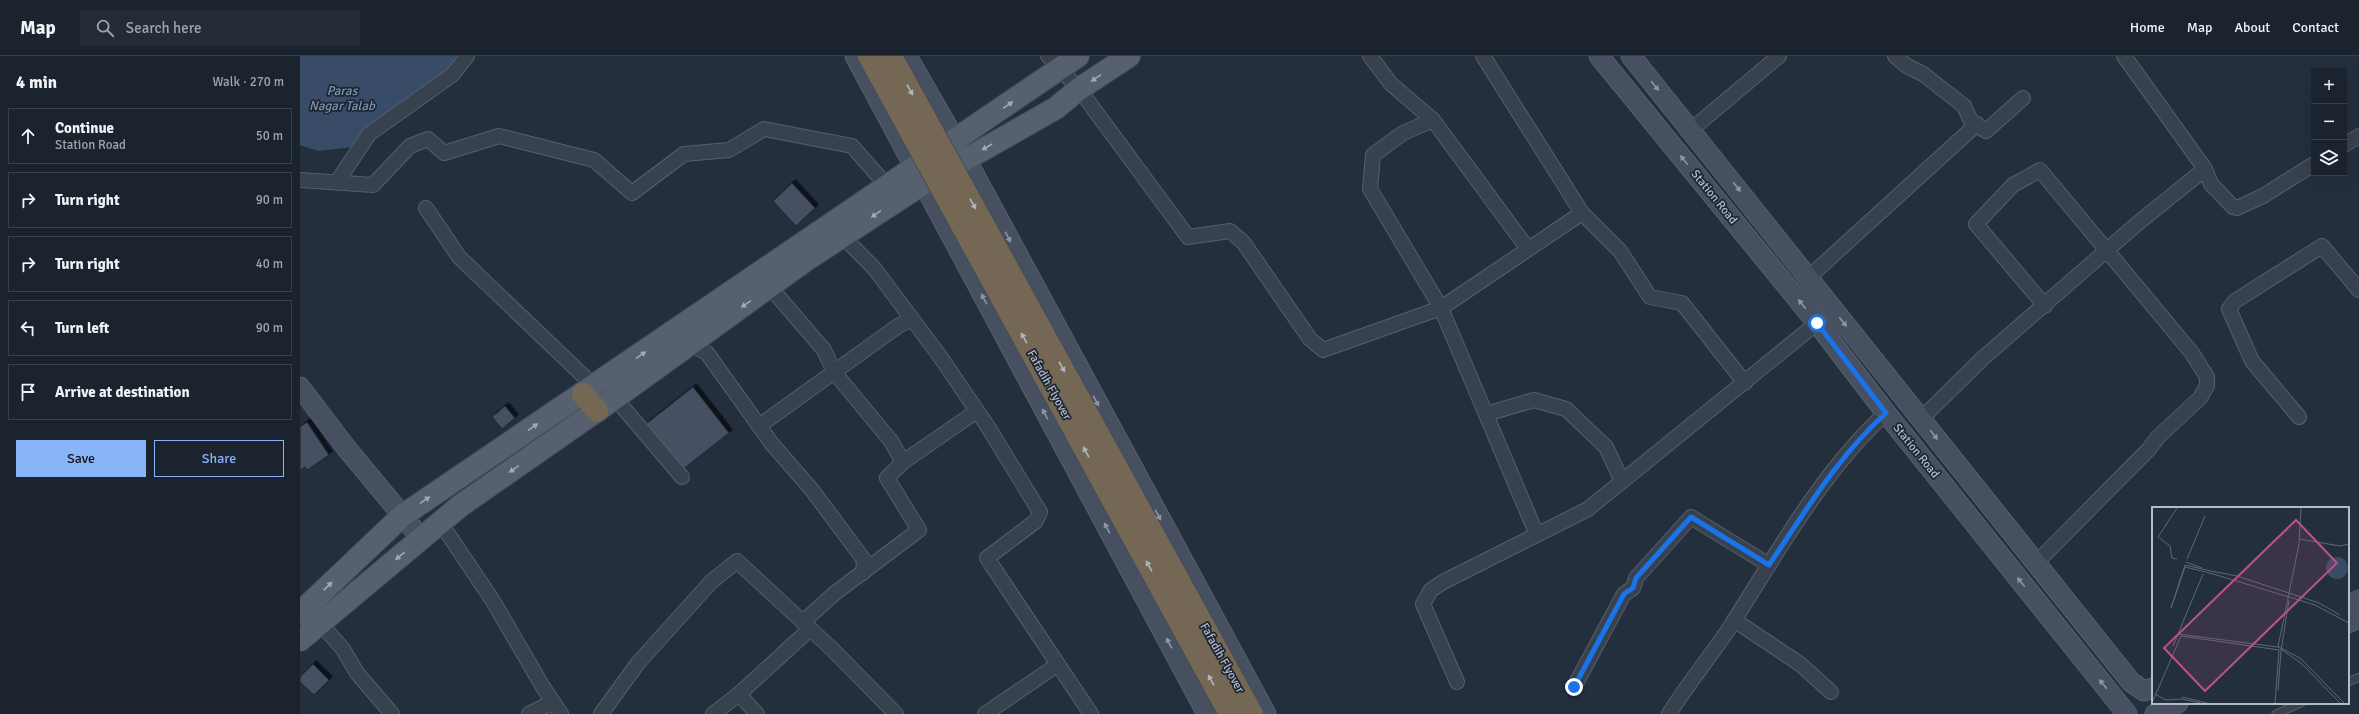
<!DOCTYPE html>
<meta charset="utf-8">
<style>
:root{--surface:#1b232e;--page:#242b36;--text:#f1f3f6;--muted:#a0a4aa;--line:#39404a;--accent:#8ab4f8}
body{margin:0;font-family:Signika,sans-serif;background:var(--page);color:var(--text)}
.controls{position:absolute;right:12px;top:12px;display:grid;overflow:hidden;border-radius:0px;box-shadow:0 4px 16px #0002}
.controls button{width:36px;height:36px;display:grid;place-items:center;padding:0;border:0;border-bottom:1px solid var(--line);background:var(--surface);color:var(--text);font:20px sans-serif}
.stop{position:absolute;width:12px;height:12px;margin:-9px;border:3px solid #1a73e8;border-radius:50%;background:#fff}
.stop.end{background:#1a73e8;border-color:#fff;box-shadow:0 1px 4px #0008}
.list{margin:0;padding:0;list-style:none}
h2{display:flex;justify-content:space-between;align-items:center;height:52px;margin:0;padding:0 16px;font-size:17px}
h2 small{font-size:13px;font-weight:400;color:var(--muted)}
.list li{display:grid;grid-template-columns:26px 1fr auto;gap:12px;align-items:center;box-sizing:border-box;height:56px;margin:0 8px 8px;padding:0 8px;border:1px solid var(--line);border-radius:0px}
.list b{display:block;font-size:15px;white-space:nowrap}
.list p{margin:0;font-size:13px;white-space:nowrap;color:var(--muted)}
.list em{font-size:13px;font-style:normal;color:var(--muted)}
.actions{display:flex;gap:8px;padding:12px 16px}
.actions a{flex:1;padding:9px 0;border:1px solid var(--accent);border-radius:0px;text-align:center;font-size:14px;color:var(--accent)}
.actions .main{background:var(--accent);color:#111}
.icon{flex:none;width:22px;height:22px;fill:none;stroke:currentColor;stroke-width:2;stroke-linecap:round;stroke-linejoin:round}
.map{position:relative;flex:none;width:2059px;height:658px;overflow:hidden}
header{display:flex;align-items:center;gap:24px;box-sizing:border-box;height:56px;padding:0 20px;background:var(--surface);border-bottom:1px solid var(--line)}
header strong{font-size:19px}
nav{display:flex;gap:22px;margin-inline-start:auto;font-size:14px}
.search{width:280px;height:36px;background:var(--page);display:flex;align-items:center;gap:10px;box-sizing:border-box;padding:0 14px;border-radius:0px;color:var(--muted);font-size:15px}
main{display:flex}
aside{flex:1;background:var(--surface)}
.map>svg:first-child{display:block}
.water{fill:#394c67}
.building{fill:#455162;stroke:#1f2835;filter:url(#shadow)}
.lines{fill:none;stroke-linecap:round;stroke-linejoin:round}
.lane-casing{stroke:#565f6c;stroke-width:9}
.street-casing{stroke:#565f6c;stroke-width:16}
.secondary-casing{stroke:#565f6c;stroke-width:21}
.primary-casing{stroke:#414a57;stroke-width:24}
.highway-casing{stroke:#434c59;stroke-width:24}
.lane{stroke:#38414e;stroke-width:7}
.street{stroke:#38414e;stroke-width:14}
.secondary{stroke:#465061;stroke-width:19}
.primary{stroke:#56606e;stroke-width:22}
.highway{stroke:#746855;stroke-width:22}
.highway-bridge-casing{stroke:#434c59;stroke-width:24;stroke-linecap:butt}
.highway-bridge{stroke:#746855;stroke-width:22}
.oneway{fill:#a1aab7}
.oneway2{fill:#8e96a5}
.oneway3{fill:#aeb4bd}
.route{stroke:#1a73e8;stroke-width:5}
.labels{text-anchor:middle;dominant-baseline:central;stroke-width:3.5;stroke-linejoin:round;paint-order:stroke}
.street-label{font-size:12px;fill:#b4bcc9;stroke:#1d2633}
.water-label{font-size:13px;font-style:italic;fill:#7c92b1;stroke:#1d2633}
.inset-road{fill:none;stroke:#5e6776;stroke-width:1}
.view{fill:#bd5182;fill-opacity:0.15;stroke:#bd5182;stroke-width:2}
.inset-edge{fill:none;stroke:#b4bcc9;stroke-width:2}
</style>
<header>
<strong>Map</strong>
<div class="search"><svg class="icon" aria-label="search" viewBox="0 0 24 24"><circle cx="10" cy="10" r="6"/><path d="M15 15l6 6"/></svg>Search here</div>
<nav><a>Home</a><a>Map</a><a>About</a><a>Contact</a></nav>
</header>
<main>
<aside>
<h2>4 min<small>Walk · 270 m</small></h2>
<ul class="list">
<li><svg class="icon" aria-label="ahead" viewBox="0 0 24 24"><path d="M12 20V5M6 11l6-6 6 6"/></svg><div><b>Continue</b><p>Station Road</p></div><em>50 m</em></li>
<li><svg class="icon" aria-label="right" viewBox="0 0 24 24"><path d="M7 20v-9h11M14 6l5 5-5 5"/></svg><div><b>Turn right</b></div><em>90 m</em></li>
<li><svg class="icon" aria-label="right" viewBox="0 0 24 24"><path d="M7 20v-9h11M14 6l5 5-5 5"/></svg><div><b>Turn right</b></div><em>40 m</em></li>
<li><svg class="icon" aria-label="left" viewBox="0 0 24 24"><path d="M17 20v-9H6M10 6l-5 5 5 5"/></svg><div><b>Turn left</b></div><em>90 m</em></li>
<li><svg class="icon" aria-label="arrive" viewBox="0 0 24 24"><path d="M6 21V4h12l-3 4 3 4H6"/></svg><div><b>Arrive at destination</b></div></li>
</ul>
<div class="actions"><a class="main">Save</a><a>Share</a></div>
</aside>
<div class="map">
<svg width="2059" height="658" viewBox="0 0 2059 658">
<defs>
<filter id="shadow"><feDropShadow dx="3.5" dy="-3.5" stdDeviation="0" flood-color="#0009"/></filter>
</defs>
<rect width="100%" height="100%" fill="#242f3e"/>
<polygon class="water" points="0,0 162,0 153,16 94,51 54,91 18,95 0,89"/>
<g class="building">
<polygon points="492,127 515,152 496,170 473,145"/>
<polygon points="393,331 429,377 382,414 346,368"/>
<polygon points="205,350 215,362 202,373 192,361"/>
<polygon points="7,366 29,399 7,414 5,411 0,414 0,371"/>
<polygon points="13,608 29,624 14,639 0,626 0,621"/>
</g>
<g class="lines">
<g class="lane-casing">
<g id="lane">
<polyline points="2048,626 2059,621"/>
<polyline points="1976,658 2001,647"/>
</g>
</g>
<g class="street-casing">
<g id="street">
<polyline points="748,0 779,33 888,181 930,175 943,186 1010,283 1023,294 1141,252 1282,157 1320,195 1350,241 1382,247 1445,327"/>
<polyline points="1070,0 1091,28 1133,64"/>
<polyline points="1183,0 1282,157"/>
<polyline points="1595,0 1607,10 1623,18 1664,50 1671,65 1686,75 1723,42"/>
<polyline points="1824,0 1905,113 1911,128 1933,151 1937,152 1963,140 2014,108"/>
<polyline points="1391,74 1479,0"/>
<polyline points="2044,89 2059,80"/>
<polyline points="0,124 73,129 110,90 128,83 144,97 199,80 294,104 332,137 384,98 429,94 464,73 552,90 588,131"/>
<polyline points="37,126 69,78 152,19 167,0"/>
<polyline points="126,152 159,201 294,330"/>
<polyline points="543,181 574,212 639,299 688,371 740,456 736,465 687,502 791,658"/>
<polyline points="1228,193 1133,64 1103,77 1073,99 1070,133 1141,252 1237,479"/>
<polyline points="1508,222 1677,68"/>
<polyline points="470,231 524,294 534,316 591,385 603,406"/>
<polyline points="388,287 407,297 472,388 512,434 564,504 563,517"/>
<polyline points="315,342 382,421"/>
<polyline points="1186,358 1234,344 1266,353 1306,391 1322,425"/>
<polyline points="1999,361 1952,305 1929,253 1935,245 2022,190 2059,234"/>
<polyline points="1621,363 1682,303 1838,167 1905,113"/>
<polyline points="459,370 598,270 611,263"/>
<polyline points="140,466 193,545 243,631 261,658"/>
<polyline points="1736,507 1849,393 1858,381 1900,342 1907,330 1907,321 1892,297 1740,114 1713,129 1676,168 1745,250"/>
<polyline points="1434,564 1500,608 1531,636"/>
<polyline points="503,566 535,537 619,474 587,422 603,406 677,355"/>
<polyline points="20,567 43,593 57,617 92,658"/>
<polyline points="1157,626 1123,548 1131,534 1143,526 1288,453 1517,267"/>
<polyline points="1274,631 1324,538 1333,532 1336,522 1391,461 1469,509"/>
<polyline points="439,638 457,658"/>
<polyline points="229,658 253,646"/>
<polyline points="301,658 338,607 411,526 437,505 532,593 596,658"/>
<polyline points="413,658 439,638 510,573"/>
<polyline points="685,658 757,609"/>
<path d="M1369,658C1388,627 1412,599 1432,568C1477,497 1523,414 1586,357"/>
</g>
</g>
<g class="secondary-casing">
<g id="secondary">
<polyline points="555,0 907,658"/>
<polyline points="607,0 666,103 966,658"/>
<polyline points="1299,0 1517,267 1586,357 1827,658"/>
<polyline points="1331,0 1831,626 1844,635 1853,632"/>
<polyline points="0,331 48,394 121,482"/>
<polyline points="2048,549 2059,544"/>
<polyline points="2048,567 2059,562"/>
<polyline points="1855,658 1878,647"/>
</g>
</g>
<g class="primary-casing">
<g id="primary">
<polyline points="0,557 102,460 778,0"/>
<polyline points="0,584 160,450 315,342 506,204 624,127 756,52 779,33 829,0"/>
</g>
</g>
<g class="highway-casing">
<polyline id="highway" points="283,338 297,355"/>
</g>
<use href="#lane" class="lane"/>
<use href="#street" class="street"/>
<use href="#secondary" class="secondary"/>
<use href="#primary" class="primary"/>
<use href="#highway" class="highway"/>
<g class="highway-bridge-casing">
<g id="highway-bridge">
<polyline points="569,0 930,658"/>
<polyline points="591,0 952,658"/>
</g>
</g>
<use href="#highway-bridge" class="highway-bridge"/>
</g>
<defs><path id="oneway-solid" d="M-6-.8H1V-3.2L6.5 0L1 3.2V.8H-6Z"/></defs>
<g class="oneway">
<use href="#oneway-solid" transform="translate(796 22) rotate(146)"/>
<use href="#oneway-solid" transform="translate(708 49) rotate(-35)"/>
<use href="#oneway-solid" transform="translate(687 91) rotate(150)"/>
<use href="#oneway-solid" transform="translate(576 158) rotate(145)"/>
<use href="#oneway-solid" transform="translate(446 248) rotate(145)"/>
<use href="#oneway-solid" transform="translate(341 299) rotate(-34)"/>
<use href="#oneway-solid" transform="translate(233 371) rotate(-34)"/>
<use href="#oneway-solid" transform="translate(214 413) rotate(145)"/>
<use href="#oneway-solid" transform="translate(125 444) rotate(-34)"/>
<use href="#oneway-solid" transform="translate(100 500) rotate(140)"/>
<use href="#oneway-solid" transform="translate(28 530) rotate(-44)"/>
</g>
<g class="oneway2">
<use href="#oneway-solid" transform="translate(1355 30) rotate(51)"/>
<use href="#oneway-solid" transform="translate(1384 104) rotate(-129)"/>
<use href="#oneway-solid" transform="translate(1437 131) rotate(52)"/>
<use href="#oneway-solid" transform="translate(708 181) rotate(62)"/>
<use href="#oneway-solid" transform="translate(684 243) rotate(-118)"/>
<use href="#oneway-solid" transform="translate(1502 248) rotate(-129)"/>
<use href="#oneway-solid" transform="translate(1543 266) rotate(51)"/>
<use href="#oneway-solid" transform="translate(796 345) rotate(62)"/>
<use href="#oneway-solid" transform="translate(745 358) rotate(-118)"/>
<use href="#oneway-solid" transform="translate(1634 379) rotate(51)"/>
<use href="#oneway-solid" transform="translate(858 459) rotate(62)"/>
<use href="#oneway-solid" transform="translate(807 472) rotate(-118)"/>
<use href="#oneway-solid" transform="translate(1721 526) rotate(-129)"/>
<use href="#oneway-solid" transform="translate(869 587) rotate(-118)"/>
<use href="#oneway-solid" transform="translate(1803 628) rotate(-129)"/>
</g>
<g class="oneway3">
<use href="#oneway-solid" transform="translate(610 34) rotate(61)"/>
<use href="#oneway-solid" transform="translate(673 148) rotate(61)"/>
<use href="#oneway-solid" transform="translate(724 282) rotate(-119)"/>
<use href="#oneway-solid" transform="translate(762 311) rotate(61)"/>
<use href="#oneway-solid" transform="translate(786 396) rotate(-119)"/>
<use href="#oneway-solid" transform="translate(849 510) rotate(-119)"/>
<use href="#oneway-solid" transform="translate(911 624) rotate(-119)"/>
</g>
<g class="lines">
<path class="route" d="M1274,631L1324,538L1333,532L1336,522L1391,461L1469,509C1505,456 1538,400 1586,357L1517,267"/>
</g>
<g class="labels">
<g class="street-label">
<text transform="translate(1414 141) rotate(51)">Station Road</text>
<text transform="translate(749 329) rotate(61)">Fafadih Flyover</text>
<text transform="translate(1616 395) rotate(51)">Station Road</text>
<text transform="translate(922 602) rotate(61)">Fafadih Flyover</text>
</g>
<g class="water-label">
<text x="42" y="35">Paras<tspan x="42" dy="15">Nagar Talab</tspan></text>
</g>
</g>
<g transform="translate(1852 451)">
<rect width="197" height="197" fill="#242f3e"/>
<path d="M174 61a11 11 0 1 1 22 0a11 11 0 1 1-22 0Z" fill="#394c67"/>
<path class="inset-road" d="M25,1L6,30L18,39L20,51L25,52M149,1L147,37L126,140L150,157L188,196M147,32L188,39L197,37M35,52L53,9M34,55L50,61M59,64L85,69L167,96L188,108M58,66L33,60L19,101L33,58L59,64M58,66L163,98L197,116M26,127L126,140M21,139L51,67M127,140L148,151L192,196M129,144L137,93M126,183L129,144M3,187L14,193L30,192L48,196M30,190L55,196M0,196L29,129L127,143L123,196"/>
<path class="view" d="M144,13L185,56L53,184L12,141Z"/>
<rect width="197" height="197" class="inset-edge"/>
</g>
</svg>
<div class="controls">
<button>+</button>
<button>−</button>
<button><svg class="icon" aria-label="layers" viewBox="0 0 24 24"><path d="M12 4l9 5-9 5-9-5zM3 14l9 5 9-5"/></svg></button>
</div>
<div class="stop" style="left:1517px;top:267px"></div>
<div class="stop end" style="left:1274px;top:631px"></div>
</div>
</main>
